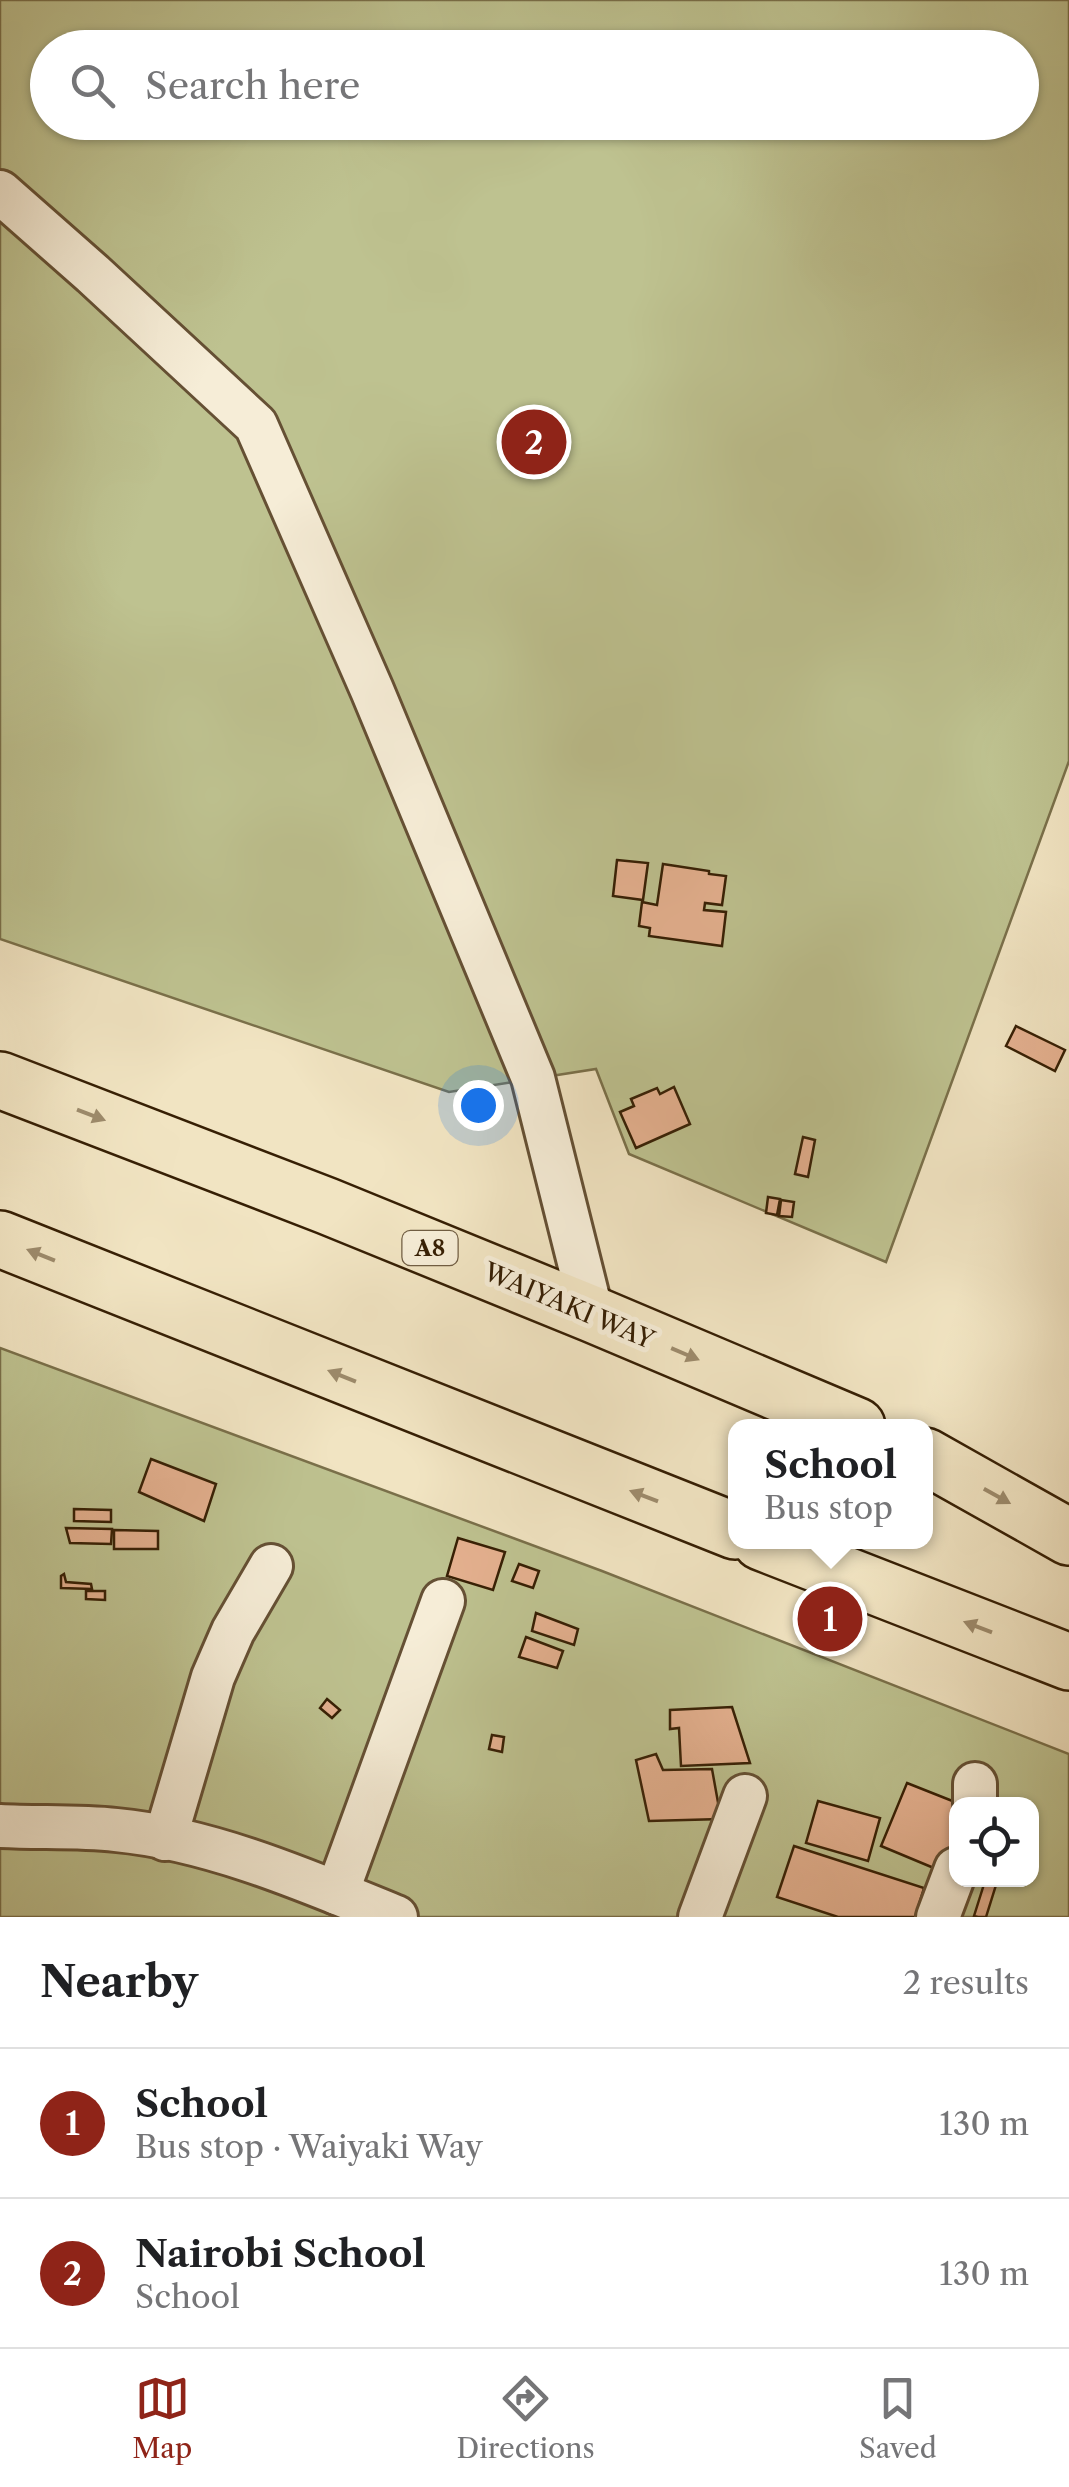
<!DOCTYPE html>
<meta charset="utf-8">
<style>
:root{--surface:#fff;--page:#f2f2f2;--text:#202124;--muted:#757577;--line:#e0e0e0;--accent:#8f2418}
body{margin:0;font-family:"Libre Caslon Text",serif;background:var(--page);color:var(--text)}
.controls{position:absolute;right:30px;bottom:30px;display:grid;overflow:hidden;border-radius:20px;box-shadow:0 2px 8px #0004}
.controls button{width:90px;height:90px;display:grid;place-items:center;padding:0;border:0;border-bottom:2px solid var(--line);background:var(--surface);color:var(--text);font:50px sans-serif}
.you{position:absolute;left:478px;top:1105px;width:35px;height:35px;margin:-25px;border:8px solid #fff;border-radius:50%;background:#1a73e8;box-shadow:0 0 0 15px #1a73e833}
.badge{display:grid;place-items:center;width:65px;height:65px;border-radius:50%;background:var(--accent);color:#fff;font-size:32px;font-weight:700}
.pin{position:absolute;translate:-50% -50%;border:5px solid #fff;box-shadow:0 2px 10px #0006}
.popup{position:absolute;left:728px;top:1419px;width:205px;height:130px;box-sizing:border-box;display:grid;place-content:center;border-radius:20px;background:var(--surface);filter:drop-shadow(0 2px 8px #0005);font-size:32px;white-space:nowrap;color:var(--muted)}
.popup b{font-size:38px;color:var(--text)}
.popup::after{content:'';position:absolute;left:50%;top:100%;margin-left:-20px;border:20px solid transparent;border-top-color:var(--surface)}
.list{margin:0;padding:0;list-style:none}
h2{display:flex;justify-content:space-between;align-items:center;height:130px;margin:0;padding:0 40px;font-size:42px}
h2 small{font-size:32px;font-weight:400;color:var(--muted)}
.list li{display:grid;grid-template-columns:65px 1fr auto;gap:30px;align-items:center;box-sizing:border-box;height:150px;padding:0 40px;border-top:2px solid var(--line)}
.list b{display:block;font-size:38px;white-space:nowrap}
.list p{margin:0;font-size:32px;white-space:nowrap;color:var(--muted)}
.list em{font-size:32px;font-style:normal;color:var(--muted)}
.icon{flex:none;width:55px;height:55px;fill:none;stroke:currentColor;stroke-width:2;stroke-linecap:round;stroke-linejoin:round}
.map{position:relative;flex:none;width:1069px;height:1917px;overflow:hidden}
.search{position:absolute;background:var(--surface);box-shadow:0 2px 8px #0004;left:30px;right:30px;top:30px;height:110px;display:flex;align-items:center;gap:25px;box-sizing:border-box;padding:0 35px;border-radius:55px;color:var(--muted);font-size:38px}
.sheet{height:430px;background:var(--surface)}
nav{display:flex;justify-content:space-around;align-items:center;box-sizing:border-box;height:140px;border-top:2px solid var(--line);background:var(--surface);font-size:28px;color:var(--muted)}
nav a{display:grid;justify-items:center;gap:5px}
nav .on{color:var(--accent)}
.map>svg:first-child{display:block}
.green{fill:#bec290;stroke:#7a704a;stroke-width:2.5;fill-rule:evenodd}
.building{fill:#e5b190;stroke:#361f04;stroke-width:2.5}
.lines{fill:none;stroke-linecap:round;stroke-linejoin:round}
.minor-casing{stroke:#655034;stroke-width:48}
.highway-casing{stroke:#361f04;stroke-width:60}
.minor{stroke:#f6edd7;stroke-width:42}
.highway{stroke:#f1e4c2;stroke-width:55}
.oneway{fill:#9d8b6c}
.labels{text-anchor:middle;dominant-baseline:central;stroke-width:10;stroke-linejoin:round;paint-order:stroke}
.shield{fill:#f6edd7;stroke:#705d43;stroke-width:2.5}
.shield-label{font-size:22px;font-weight:bold;fill:#361f04}
.street-label{font-size:25px;fill:#361f04;stroke:#f6edd7}
</style>
<div class="map">
<svg width="1069" height="1917" viewBox="0 0 1069 1917">
<rect width="100%" height="100%" fill="#f1e4c2"/>
<filter id="stains"><feTurbulence type="fractalNoise" baseFrequency=".002" numOctaves="4"/><feColorMatrix values="0 0 0 0 .2 0 0 0 0 .09 0 0 0 0 .02 0 0 0 .5 -.17"/></filter>
<radialGradient id="worn" r=".72"><stop offset=".6" stop-color="#630" stop-opacity="0"/><stop offset="1" stop-color="#630" stop-opacity=".3"/></radialGradient>
<g class="green">
<path d="M0,0H1069V761L886,1262L629,1154L596,1069L449,1092L0,939ZM48,48H1022V122H48Z"/>
<path d="M0,1348L602,1571L1069,1754V1917H0ZM956,1804H1032V1880H956Z"/>
</g>
<g class="building">
<polygon points="617,860 648,863 643,900 613,896"/>
<polygon points="663,864 709,871 709,874 726,876 722,905 705,903 704,910 726,912 722,946 649,936 650,928 639,926 642,902 657,905"/>
<polygon points="1016,1026 1065,1050 1055,1071 1006,1046"/>
<polygon points="674,1087 690,1124 636,1148 620,1112 634,1106 631,1099 657,1088 660,1094"/>
<polygon points="803,1137 815,1140 808,1177 795,1174"/>
<polygon points="768,1197 780,1199 777,1215 766,1213"/>
<polygon points="781,1200 794,1202 792,1217 779,1216"/>
<polygon points="151,1459 216,1484 204,1521 139,1492"/>
<polygon points="74,1509 111,1510 111,1522 74,1521"/>
<polygon points="66,1528 112,1529 111,1544 70,1543"/>
<polygon points="114,1530 158,1531 158,1549 114,1549"/>
<polygon points="458,1538 505,1552 493,1590 447,1576"/>
<polygon points="519,1564 539,1571 533,1588 512,1581"/>
<polygon points="64,1574 66,1582 91,1584 92,1589 61,1588 61,1576"/>
<polygon points="86,1591 105,1591 105,1600 86,1599"/>
<polygon points="536,1613 578,1629 574,1645 532,1631"/>
<polygon points="526,1637 563,1651 557,1668 519,1657"/>
<polygon points="327,1699 340,1710 332,1718 320,1708"/>
<polygon points="732,1707 750,1763 681,1766 679,1728 670,1729 670,1710"/>
<polygon points="492,1735 504,1737 502,1752 489,1749"/>
<polygon points="656,1754 663,1770 712,1769 721,1819 649,1821 636,1760"/>
<polygon points="907,1783 960,1804 956,1804 956,1833 941,1871 881,1846"/>
<polygon points="818,1801 880,1818 868,1861 806,1843"/>
<polygon points="794,1846 924,1888 915,1917 838,1917 777,1897"/>
<polygon points="985,1881 996,1885 986,1917 978,1917 974,1916"/>
</g>
<g class="lines">
<g class="minor-casing">
<g id="minor">
<polyline points="0,192 93,274 256,425 372,690 533,1078 592,1314"/>
<polyline points="975,1804 975,1784"/>
<path d="M0,1826C38,1828 78,1826 116,1830C211,1839 308,1881 396,1917"/>
<polyline points="165,1839 213,1677 233,1631 271,1566"/>
<polyline points="337,1893 443,1601"/>
<polyline points="700,1917 745,1796"/>
<polyline points="938,1917 956,1869"/>
</g>
</g>
<g class="highway-casing">
<g id="highway">
<polyline points="0,1080 327,1206 592,1314 857,1426"/>
<polyline points="0,1239 735,1531"/>
<polyline points="925,1456 1069,1537"/>
<polyline points="761,1542 1069,1662"/>
</g>
</g>
<use href="#minor" class="minor"/>
<use href="#highway" class="highway"/>
</g>
<defs><path id="oneway-solid" d="M-6-.8H1V-3.2L6.5 0L1 3.2V.8H-6Z" transform="scale(2.5)"/></defs>
<g class="oneway">
<use href="#oneway-solid" transform="translate(91 1115) rotate(21)"/>
<use href="#oneway-solid" transform="translate(41 1255) rotate(-158)"/>
<use href="#oneway-solid" transform="translate(685 1354) rotate(23)"/>
<use href="#oneway-solid" transform="translate(342 1376) rotate(-158)"/>
<use href="#oneway-solid" transform="translate(644 1496) rotate(-159)"/>
<use href="#oneway-solid" transform="translate(997 1496) rotate(29)"/>
<use href="#oneway-solid" transform="translate(978 1627) rotate(-159)"/>
</g>
<g class="labels">
<rect class="shield" x="402.5" y="1231" width="55" height="34" rx="8"/>
<g class="shield-label">
<text x="430" y="1248">A8</text>
</g>
<g class="street-label">
<text transform="translate(569 1306) rotate(23)">WAIYAKI WAY</text>
</g>
</g>
<rect width="100%" height="100%" filter="url(#stains)"/>
<rect width="100%" height="100%" fill="url(#worn)"/>
</svg>
<div class="controls">
<button><svg class="icon" aria-label="locate" viewBox="0 0 24 24"><circle cx="12" cy="12" r="6"/><path d="M12 2v4M12 18v4M2 12h4M18 12h4"/></svg></button>
</div>
<div class="you"></div>
<div class="pin badge" style="left:830px;top:1619px">1</div>
<div class="popup"><b>School</b>Bus stop</div>
<div class="pin badge" style="left:534px;top:442px">2</div>
<div class="search"><svg class="icon" aria-label="search" viewBox="0 0 24 24"><circle cx="10" cy="10" r="6"/><path d="M15 15l6 6"/></svg>Search here</div>
</div>
<section class="sheet">
<h2>Nearby<small>2 results</small></h2>
<ul class="list">
<li><span class="badge">1</span><div><b>School</b><p>Bus stop · Waiyaki Way</p></div><em>130 m</em></li>
<li><span class="badge">2</span><div><b>Nairobi School</b><p>School</p></div><em>130 m</em></li>
</ul>
</section>
<nav>
<a class="on"><svg class="icon" aria-label="map" viewBox="0 0 24 24"><path d="M3 6l6-2 6 2 6-2v14l-6 2-6-2-6 2zM9 4v14M15 6v14"/></svg>Map</a>
<a><svg class="icon" aria-label="directions" viewBox="0 0 24 24"><path d="M12 3l9 9-9 9-9-9zM9 14v-3h6M13 9l2 2-2 2"/></svg>Directions</a>
<a><svg class="icon" aria-label="saved" viewBox="0 0 24 24"><path d="M7 4h10v16l-5-4-5 4z"/></svg>Saved</a>
</nav>
